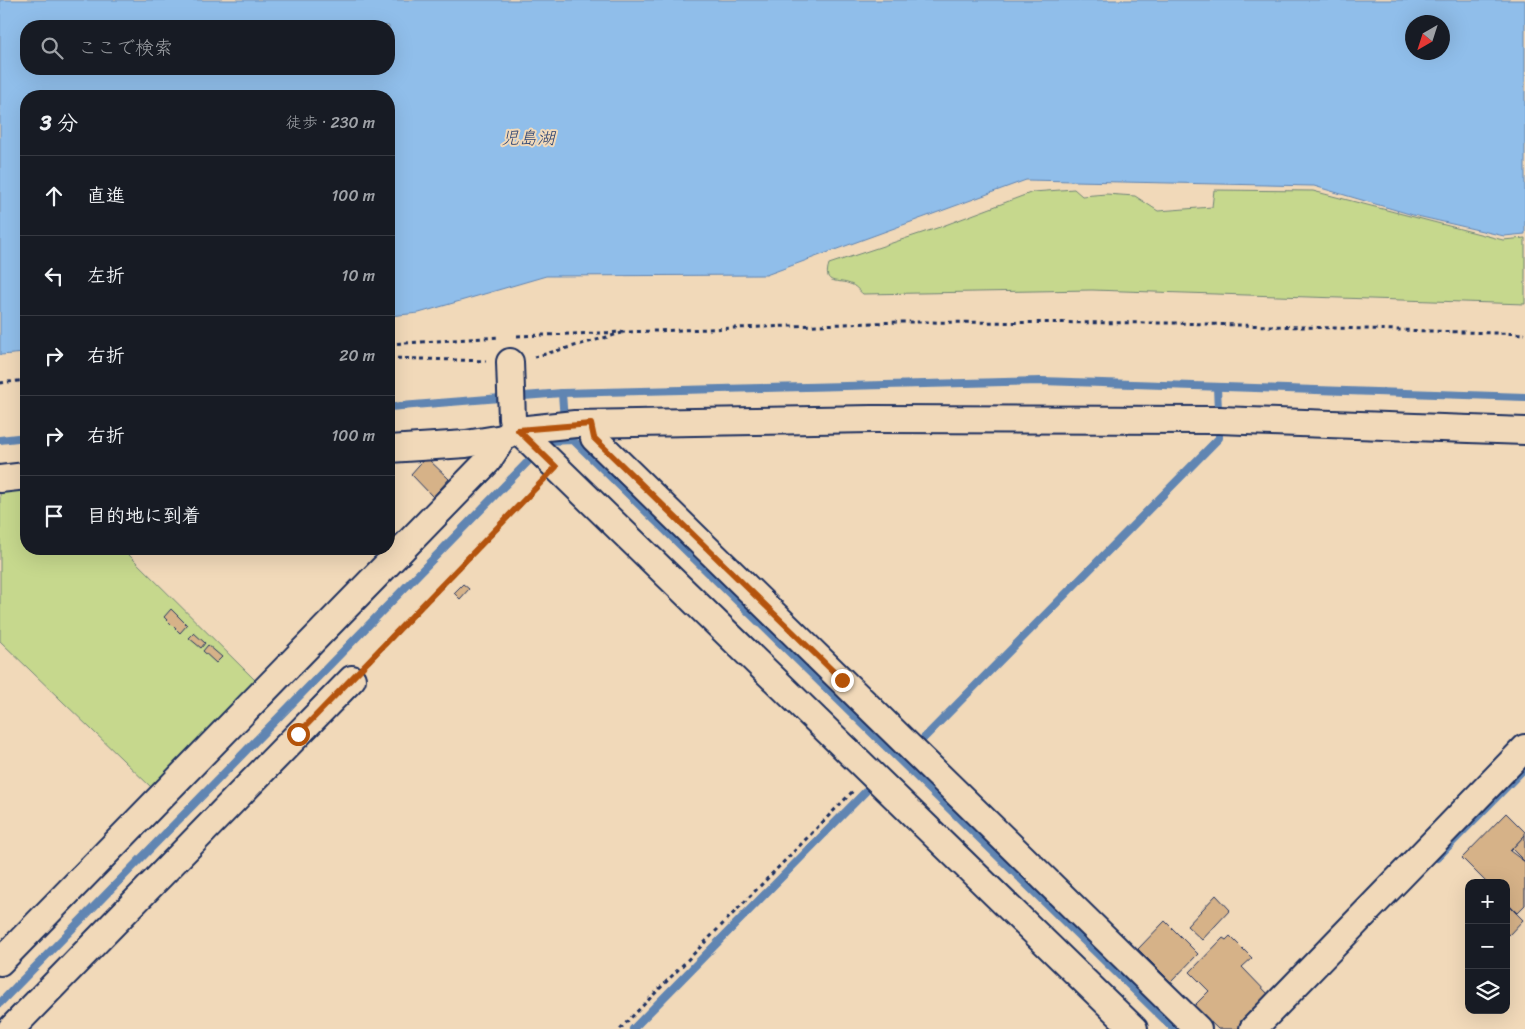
<!DOCTYPE html>
<html lang="ja">
<meta charset="utf-8">
<style>
:root{--surface:#171b24;--page:#242831;--text:#f1f3f6;--muted:#9ea1a6;--line:#363941}
body{margin:0;font-family:Sriracha,"Klee One",sans-serif;background:var(--page);color:var(--text)}
.controls{position:absolute;right:15px;bottom:15px;display:grid;overflow:hidden;border-radius:10px;box-shadow:0 5px 20px #0002}
.controls button{width:45px;height:45px;display:grid;place-items:center;padding:0;border:0;border-bottom:1px solid var(--line);background:var(--surface);color:var(--text);font:25px sans-serif}
.compass{position:absolute;left:1405px;top:15px;width:45px;height:45px;border-radius:50%;background:var(--surface);box-shadow:0 5px 20px #0002;rotate:219deg}
.stop{position:absolute;width:15px;height:15px;margin:-11px;border:4px solid #b45309;border-radius:50%;background:#fff}
.stop.end{background:#b45309;border-color:#fff;box-shadow:0 1px 5px #0008}
.list{margin:0;padding:0;list-style:none}
h2{display:flex;justify-content:space-between;align-items:center;height:65px;margin:0;padding:0 20px;font-size:21px}
h2 small{font-size:16px;font-weight:400;color:var(--muted)}
.list li{display:grid;grid-template-columns:32px 1fr auto;gap:15px;align-items:center;box-sizing:border-box;height:80px;padding:0 20px;border-top:1px solid var(--line)}
.list b{display:block;font-size:19px;white-space:nowrap}
.list em{font-size:16px;font-style:normal;color:var(--muted)}
.icon{flex:none;width:28px;height:28px;fill:none;stroke:currentColor;stroke-width:2;stroke-linecap:round;stroke-linejoin:round}
.map{position:relative;flex:none;width:1525px;height:1029px;overflow:hidden}
.search{position:absolute;background:var(--surface);box-shadow:0 5px 20px #0002;left:20px;top:20px;width:375px;height:55px;display:flex;align-items:center;gap:12px;box-sizing:border-box;padding:0 18px;border-radius:20px;color:var(--muted);font-size:19px}
.panel{position:absolute;background:var(--surface);box-shadow:0 5px 20px #0002;left:20px;top:90px;width:375px;height:465px;border-radius:20px}
.map>svg:first-child{display:block}
.green{fill:#c6d88d;stroke:#708476}
.water{fill:#90beea;stroke:#6185b2;fill-rule:evenodd}
.lines{fill:none;stroke-linecap:round;stroke-linejoin:round}
.stream{stroke:#6185b2;stroke-width:8}
.building{fill:#d6b288;stroke:#1b2f5e}
.street-casing{stroke:#1b2f5e;stroke-width:30}
.path{stroke:#1b2f5e;stroke-width:3;stroke-dasharray:4 4;stroke-linecap:butt}
.street{stroke:#f1d9b9;stroke-width:26}
.route{stroke:#b45309;stroke-width:6}
.labels{text-anchor:middle;dominant-baseline:central;stroke-width:4;stroke-linejoin:round;paint-order:stroke}
.water-label{font-size:18px;font-style:italic;fill:#2d4473;stroke:#f1d9b9}
</style>
<div class="map">
<svg width="1525" height="1029" viewBox="0 0 1525 1029">
<rect width="100%" height="100%" fill="#f1d9b9"/>
<filter id="ink" filterUnits="userSpaceOnUse"><feTurbulence type="fractalNoise" baseFrequency=".02" numOctaves="2"/><feDisplacementMap in="SourceGraphic" scale="10" xChannelSelector="R" yChannelSelector="G"/><feConvolveMatrix kernelMatrix="1 2 1 2 8 2 1 2 1" color-interpolation-filters="sRGB"/></filter>
<g filter="url(#ink)">
<g class="green">
<path d="M1074,189L1082,196L1106,194L1135,196L1158,211L1212,207L1214,190L1313,191L1503,240L1525,238V304L1092,290L863,294C859,291 855,285 850,284C839,279 822,286 829,264L940,227L1033,192Z"/>
<polygon points="26,483 26,549 123,549 258,683 153,789 0,641 0,486"/>
</g>
<path class="water" d="M0,0H1525V234L1504,236L1413,215L1314,186L1026,180L766,275L546,276L419,313L389,316V96H26V353L0,355ZM1412,22H1442V52H1412ZM26,26H389V69H26Z"/>
<g class="lines">
<g class="stream">
<polyline points="1217,387 1218,410"/>
<polyline points="562,393 564,421"/>
<polyline points="389,407 562,393 1041,381 1525,397"/>
<polyline points="0,440 26,437"/>
<polyline points="920,742 1219,438 1219,429"/>
<polyline points="1437,858 1525,768"/>
<polyline points="0,1003 548,441 573,440 1174,1029"/>
<polyline points="633,1029 868,789"/>
</g>
</g>
<g class="building">
<polygon points="426,457 449,479 433,497 411,474"/>
<polygon points="463,584 469,589 460,599 454,593"/>
<polygon points="171,609 187,625 180,633 164,617"/>
<polygon points="194,633 205,643 201,648 189,638"/>
<polygon points="208,645 222,657 216,663 203,651"/>
<polygon points="1506,813 1525,832 1525,835 1510,851 1525,862 1525,905 1517,913 1506,902 1506,883 1487,883 1462,858"/>
<polygon points="1525,835 1525,862 1512,849"/>
<polygon points="1216,895 1230,910 1202,940 1187,926"/>
<polygon points="1506,903 1523,920 1509,935 1506,932"/>
<polygon points="1165,921 1198,954 1171,982 1138,949"/>
<polygon points="1230,936 1252,958 1242,967 1270,996 1239,1029 1218,1029 1194,1006 1209,991 1190,972 1223,938 1226,940"/>
</g>
<g class="lines">
<g class="street-casing">
<g id="street">
<polyline points="510,362 512,419 518,430 1134,1029"/>
<polyline points="591,424 594,438 1198,1029"/>
<polyline points="389,449 466,444 503,438"/>
<polyline points="0,479 26,476"/>
<polyline points="0,962 487,462 503,438 518,430 575,424 872,419 1219,420 1525,431"/>
<polyline points="11,1029 352,679"/>
<polyline points="1253,1029 1525,748"/>
</g>
</g>
<g class="path">
<polyline points="517,336 900,322 1176,323 1525,334"/>
<polyline points="389,344 500,337"/>
<polyline points="534,357 622,333"/>
<polyline points="389,358 486,361"/>
<polyline points="0,383 26,380"/>
<polyline points="368,662 539,485"/>
<polyline points="620,1029 854,790"/>
</g>
<use href="#street" class="street"/>
</g>
</g>
<g class="lines" filter="url(#ink)">
<polyline class="route" points="298,734 556,467 518,430 591,424 594,438 842,680"/>
</g>
<g class="labels">
<g class="water-label">
<text x="528" y="138">児島湖</text>
</g>
</g>
</svg>
<div class="controls">
<button>+</button>
<button>−</button>
<button><svg class="icon" aria-label="layers" viewBox="0 0 24 24"><path d="M12 4l9 5-9 5-9-5zM3 14l9 5 9-5"/></svg></button>
</div>
<svg class="compass" viewBox="-18 -18 36 36"><path d="M0-13l5 13h-10z" fill="#e53935"/><path d="M0 13l5-13h-10z" fill="#9ea1a6"/></svg>
<div class="stop" style="left:298px;top:734px"></div>
<div class="stop end" style="left:842px;top:680px"></div>
<div class="search"><svg class="icon" aria-label="search" viewBox="0 0 24 24"><circle cx="10" cy="10" r="6"/><path d="M15 15l6 6"/></svg>ここで検索</div>
<section class="panel">
<h2>3 分<small>徒歩 · 230 m</small></h2>
<ul class="list">
<li><svg class="icon" aria-label="ahead" viewBox="0 0 24 24"><path d="M12 20V5M6 11l6-6 6 6"/></svg><div><b>直進</b></div><em>100 m</em></li>
<li><svg class="icon" aria-label="left" viewBox="0 0 24 24"><path d="M17 20v-9H6M10 6l-5 5 5 5"/></svg><div><b>左折</b></div><em>10 m</em></li>
<li><svg class="icon" aria-label="right" viewBox="0 0 24 24"><path d="M7 20v-9h11M14 6l5 5-5 5"/></svg><div><b>右折</b></div><em>20 m</em></li>
<li><svg class="icon" aria-label="right" viewBox="0 0 24 24"><path d="M7 20v-9h11M14 6l5 5-5 5"/></svg><div><b>右折</b></div><em>100 m</em></li>
<li><svg class="icon" aria-label="arrive" viewBox="0 0 24 24"><path d="M6 21V4h12l-3 4 3 4H6"/></svg><div><b>目的地に到着</b></div></li>
</ul>
</section>
</div>
